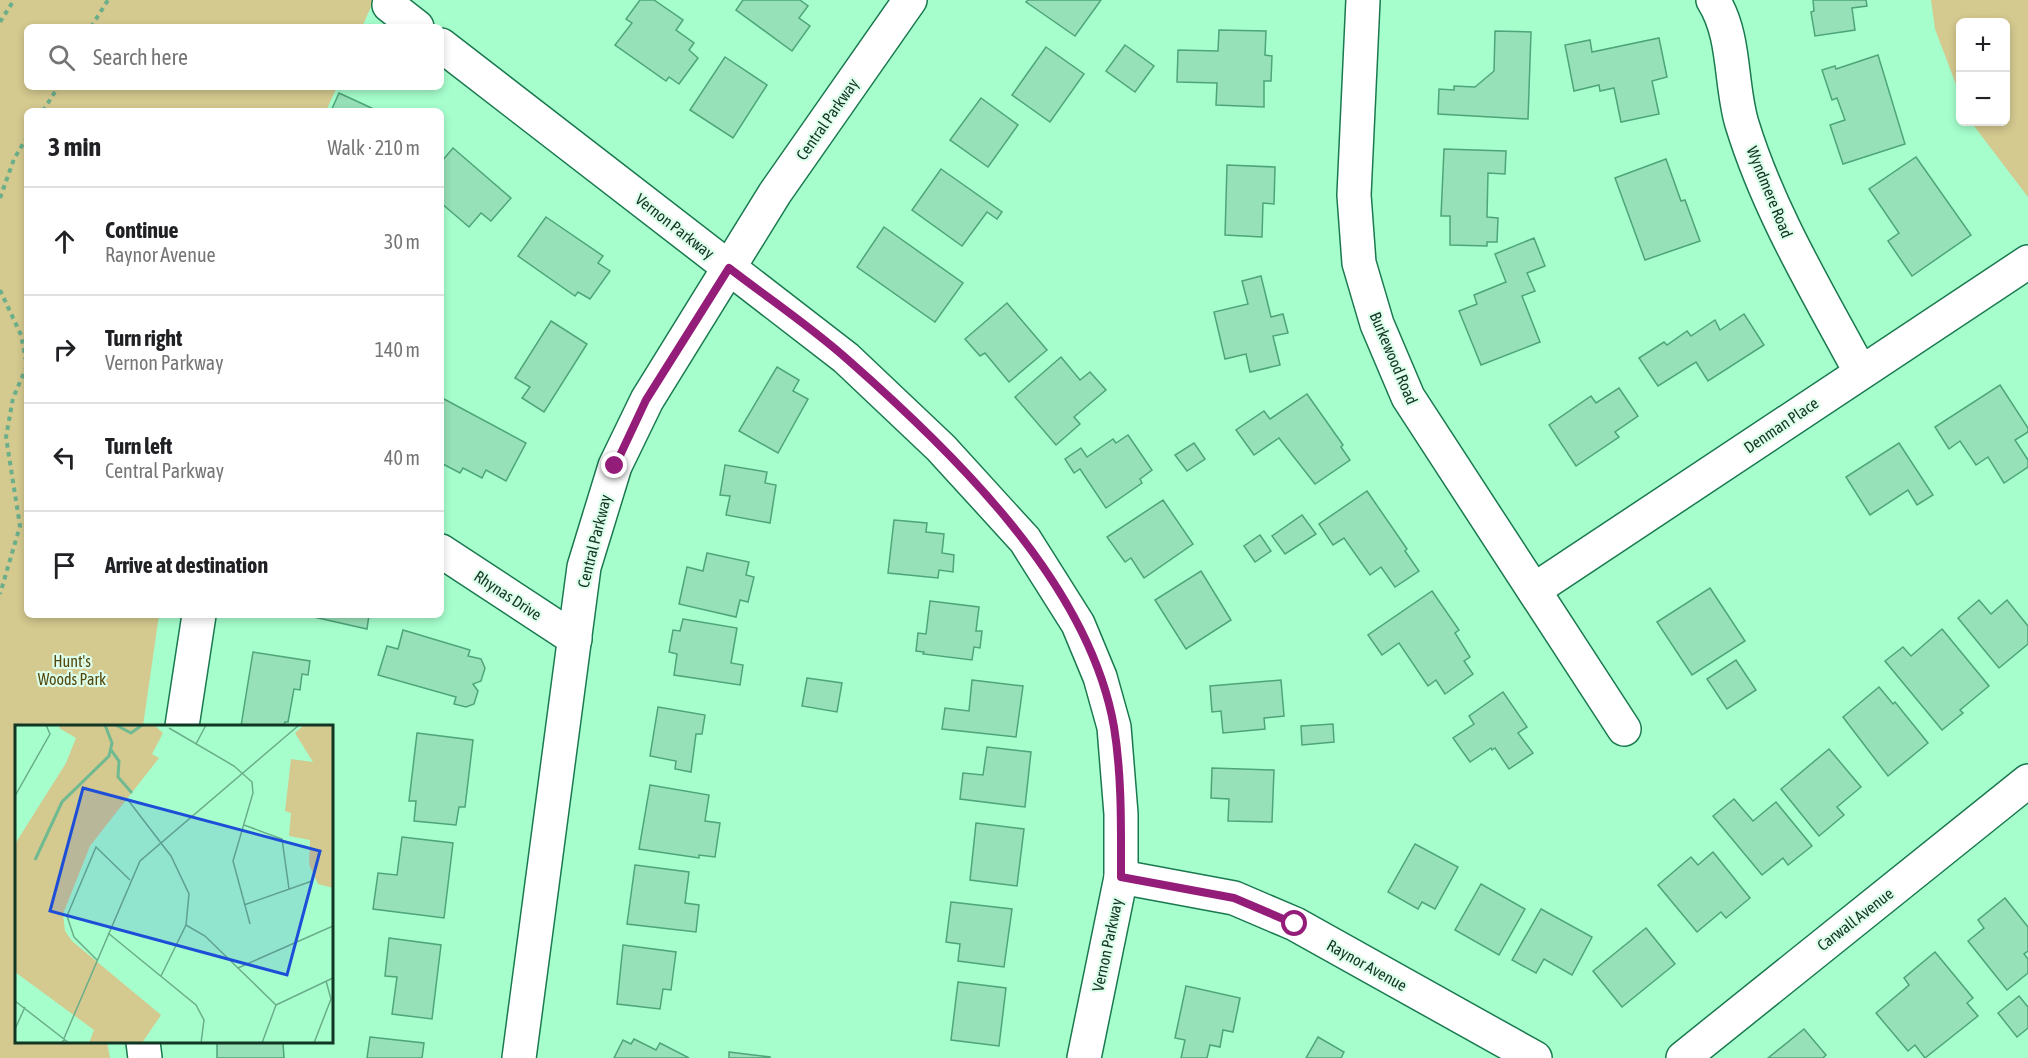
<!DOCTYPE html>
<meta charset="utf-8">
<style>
:root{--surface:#fff;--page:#f6f6f6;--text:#202124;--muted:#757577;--line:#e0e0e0}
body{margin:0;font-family:"Asap Condensed",sans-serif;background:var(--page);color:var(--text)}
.controls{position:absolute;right:18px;top:18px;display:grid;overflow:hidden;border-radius:9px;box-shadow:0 3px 9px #0003}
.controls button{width:54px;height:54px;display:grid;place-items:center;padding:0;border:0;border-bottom:2px solid var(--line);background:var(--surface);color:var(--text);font:30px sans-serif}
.stop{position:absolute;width:18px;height:18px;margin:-14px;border:4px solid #941d7a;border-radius:50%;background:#fff}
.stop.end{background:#941d7a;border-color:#fff;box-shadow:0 2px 6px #0008}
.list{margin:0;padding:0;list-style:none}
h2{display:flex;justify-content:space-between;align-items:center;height:78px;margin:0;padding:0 24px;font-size:26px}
h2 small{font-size:20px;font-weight:400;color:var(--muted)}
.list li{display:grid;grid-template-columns:39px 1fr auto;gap:18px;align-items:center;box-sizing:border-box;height:108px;padding:0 24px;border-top:2px solid var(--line)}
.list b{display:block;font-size:22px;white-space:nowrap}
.list p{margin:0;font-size:20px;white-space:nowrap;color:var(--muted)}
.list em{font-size:20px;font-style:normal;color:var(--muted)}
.icon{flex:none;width:33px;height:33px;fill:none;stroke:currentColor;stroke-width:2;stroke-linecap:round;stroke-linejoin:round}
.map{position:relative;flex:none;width:2028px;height:1058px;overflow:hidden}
.search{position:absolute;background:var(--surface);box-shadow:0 3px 9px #0003;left:24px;top:24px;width:420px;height:66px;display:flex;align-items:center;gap:15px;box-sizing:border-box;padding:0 21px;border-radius:9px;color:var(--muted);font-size:22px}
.panel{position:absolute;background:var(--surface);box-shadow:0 3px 9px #0003;left:24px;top:108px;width:420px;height:510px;border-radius:9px}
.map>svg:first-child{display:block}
.green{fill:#d4c98f}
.building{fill:#96e1b7;stroke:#4ea579;stroke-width:1.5}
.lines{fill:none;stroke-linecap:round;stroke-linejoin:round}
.street-casing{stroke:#1a794f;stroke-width:36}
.path{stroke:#6bae8a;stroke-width:4;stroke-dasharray:4.5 4.5;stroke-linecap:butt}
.street{stroke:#fff;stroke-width:33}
.route{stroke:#941d7a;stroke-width:8}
.labels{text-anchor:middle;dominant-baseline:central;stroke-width:4.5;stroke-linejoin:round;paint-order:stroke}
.street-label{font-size:16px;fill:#113624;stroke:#ddfeea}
.park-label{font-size:16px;fill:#52480e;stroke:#ddfeea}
.inset-river{fill:none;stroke:#70ba92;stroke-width:3}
.inset-road{fill:none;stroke:#6aae89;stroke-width:1.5}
.view{fill:#1d4ed8;fill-opacity:0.15;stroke:#1d4ed8;stroke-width:3}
.inset-edge{fill:none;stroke:#113624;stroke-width:3}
</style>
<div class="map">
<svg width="2028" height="1058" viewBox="0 0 2028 1058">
<rect width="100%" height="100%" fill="#a6fecd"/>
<g class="green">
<polygon points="0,0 374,0 362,27 27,27 27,87 337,87 326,111 27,111 27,615 159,615 143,726 16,726 16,1042 107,1042 110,1058 0,1058"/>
<polygon points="1931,0 2028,0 2028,197 1971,122 2006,122 2006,22 1960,22 1960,95 1935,29"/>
</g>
<g class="building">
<polygon points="640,0 654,0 683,20 676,30 694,43 689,50 698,58 679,84 669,77 666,81 615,45 632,23 626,19"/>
<polygon points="743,0 800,0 808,6 799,18 810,26 792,51 736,10"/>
<polygon points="1028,0 1101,0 1075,36 1026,2"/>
<polygon points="1813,0 1866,0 1867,6 1852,8 1855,30 1815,36 1811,12 1814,11"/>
<polygon points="1219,30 1266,31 1265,55 1272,56 1271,81 1264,81 1264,107 1216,105 1217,83 1177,82 1178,50 1218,51"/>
<polygon points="1495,31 1531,32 1528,119 1438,114 1439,89 1454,90 1454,86 1475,87 1494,71"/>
<polygon points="1659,38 1667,77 1652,81 1659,114 1621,122 1614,88 1600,91 1599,85 1574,91 1565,45 1590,40 1592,52"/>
<polygon points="1125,45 1154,66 1135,92 1106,71"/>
<polygon points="1046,47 1084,74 1050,122 1012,95"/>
<polygon points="1878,55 1905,144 1843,164 1830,125 1845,120 1837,98 1832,100 1822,70 1835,66 1836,69"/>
<polygon points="725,57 767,85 733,138 690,110"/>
<polygon points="339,93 378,111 331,111"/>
<polygon points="981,98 1018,125 988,167 950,140"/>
<polygon points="453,148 511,198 491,221 481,213 469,227 441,203 441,162"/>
<polygon points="1444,149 1506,151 1505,174 1488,173 1487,217 1498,218 1497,242 1487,242 1487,246 1450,245 1450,216 1441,216"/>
<polygon points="1916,157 1971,235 1912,276 1888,241 1899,233 1869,189"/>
<polygon points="1666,159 1681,201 1685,200 1700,241 1645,260 1615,178"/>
<polygon points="1227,165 1275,167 1274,204 1263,203 1262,237 1225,235"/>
<polygon points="941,169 1002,212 997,219 987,212 962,246 912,210"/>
<polygon points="546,217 603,256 598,263 610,271 590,299 578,292 575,296 518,256"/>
<polygon points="884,227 963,283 935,322 857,267"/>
<polygon points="1534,238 1545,266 1527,273 1535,291 1522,296 1540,342 1481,365 1459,311 1477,304 1474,295 1506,282 1495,254"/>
<polygon points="1261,276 1271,317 1283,314 1288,333 1273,336 1280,365 1250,372 1246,354 1225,359 1214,312 1248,304 1242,281"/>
<polygon points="1007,303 1047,350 1009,382 985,353 980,356 965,339"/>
<polygon points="1744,314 1764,345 1708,381 1696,362 1658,386 1639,358 1664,342 1667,345 1687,331 1691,336 1715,320 1720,330"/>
<polygon points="551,321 587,344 544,412 522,398 530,387 515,378"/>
<polygon points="1061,357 1080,380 1090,372 1106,390 1074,417 1080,424 1056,445 1015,397"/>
<polygon points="777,367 799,380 793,391 808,399 778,453 739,431"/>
<polygon points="2000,385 2028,428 2028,432 2015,440 2028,460 2028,467 2004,483 1988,457 1976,465 1960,441 1949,449 1935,427"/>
<polygon points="1619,388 1638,416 1615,432 1619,437 1576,466 1549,425 1591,396 1596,403"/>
<polygon points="1307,394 1343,445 1341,447 1350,460 1315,484 1279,438 1254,455 1236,430 1264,411 1270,419"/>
<polygon points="444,399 526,443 506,481 486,470 482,478 463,468 460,473 441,463 441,404"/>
<polygon points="1128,435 1152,470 1140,479 1142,483 1106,508 1080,469 1074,473 1065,459 1081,448 1087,457 1113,439 1116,443"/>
<polygon points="1194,443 1205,459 1187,471 1175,455"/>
<polygon points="1899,443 1933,495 1917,505 1908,490 1870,515 1846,477"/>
<polygon points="725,465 767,472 765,483 776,485 770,523 726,515 730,496 720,495"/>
<polygon points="1367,491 1407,549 1405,551 1419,571 1395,587 1381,567 1370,575 1344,538 1333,545 1319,524"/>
<polygon points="1163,500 1193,544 1144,578 1131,558 1125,562 1107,537"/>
<polygon points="1302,515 1316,534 1285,554 1272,536"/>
<polygon points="894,520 927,523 926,532 944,534 942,553 954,555 953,572 939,570 938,578 888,573"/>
<polygon points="1260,535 1271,551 1255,562 1244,546"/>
<polygon points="707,553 749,562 746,575 754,577 748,602 740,600 736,617 679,604 687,567 703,571"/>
<polygon points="1201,571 1231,620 1186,649 1155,600"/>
<polygon points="1710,588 1745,641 1692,675 1657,622"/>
<polygon points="1432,591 1459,630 1455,633 1470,657 1464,661 1473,674 1445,694 1436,680 1428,686 1399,643 1382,655 1368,635"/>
<polygon points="1979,600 1991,614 2007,600 2028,626 2028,644 1999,668 1958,618"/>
<polygon points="930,601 979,607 976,631 982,631 980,648 974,647 972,660 923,654 924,652 916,651 918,633 926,634"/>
<polygon points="305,615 369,615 367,629"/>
<polygon points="683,619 737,628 731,663 743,665 740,685 674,675 677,654 669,652 673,630 680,631"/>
<polygon points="1942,629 1989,686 1960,710 1963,713 1942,730 1885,661 1903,647 1911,656"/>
<polygon points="403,630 470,650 468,656 481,659 485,668 481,681 473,684 478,691 474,704 466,707 454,704 456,697 378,675 387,646 398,649"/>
<polygon points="253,652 310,661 308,675 302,674 300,690 294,689 288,722 285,722 284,726 241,726"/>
<polygon points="1736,660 1756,690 1727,709 1707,679"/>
<polygon points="807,678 842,683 837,712 802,706"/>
<polygon points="972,680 1023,686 1016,737 942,729 945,708 969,711"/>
<polygon points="1281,680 1284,716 1264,718 1265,729 1223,733 1221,711 1212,712 1210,686"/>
<polygon points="1879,687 1893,704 1895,702 1928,743 1888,776 1843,717"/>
<polygon points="1503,692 1527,727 1518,733 1533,753 1509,769 1495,748 1492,750 1491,748 1470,762 1453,738 1474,724 1469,716"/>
<polygon points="658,707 705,715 702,734 696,734 691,772 675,769 676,761 650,756"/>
<polygon points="1333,724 1334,742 1302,745 1301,726"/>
<polygon points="417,733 473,740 465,807 459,807 456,825 414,821 416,801 409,801"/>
<polygon points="987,747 1031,752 1025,807 960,799 963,773 983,775"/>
<polygon points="1829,749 1861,787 1837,807 1844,815 1819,836 1781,789"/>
<polygon points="1212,768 1274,770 1272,822 1228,821 1229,799 1211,798"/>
<polygon points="650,785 709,795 705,821 720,823 715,857 699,855 699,858 639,849"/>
<polygon points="1734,799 1753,821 1776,802 1812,846 1788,865 1783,858 1762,875 1713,816"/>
<polygon points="976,823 1024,829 1017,886 970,880"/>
<polygon points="402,837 453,843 444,918 373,909 378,873 397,875"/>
<polygon points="1415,844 1458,867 1435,909 1422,902 1418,909 1388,892"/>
<polygon points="1713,852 1750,898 1726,918 1721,912 1697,932 1658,885 1691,857 1698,865"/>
<polygon points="635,865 689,872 685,903 699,905 696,932 627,924"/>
<polygon points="1481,884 1525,909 1499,955 1455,930"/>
<polygon points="2005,898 2028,927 2028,951 2024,954 2028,959 2028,973 2007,990 1968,941 1984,928 1978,920"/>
<polygon points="951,902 1012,909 1004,967 958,961 960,944 946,942"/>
<polygon points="1541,909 1592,937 1572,975 1544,959 1536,973 1512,960"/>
<polygon points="1646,928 1675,964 1622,1007 1593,971"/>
<polygon points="389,938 441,945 432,1019 392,1014 397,977 385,976"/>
<polygon points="623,945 676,952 671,990 663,989 660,1009 617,1004"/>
<polygon points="1935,952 1973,998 1967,1003 1978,1016 1925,1058 1915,1045 1908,1051 1876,1013 1909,985 1904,978"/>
<polygon points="958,982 1006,988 999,1046 951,1040"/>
<polygon points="1186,986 1240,998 1233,1032 1223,1030 1220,1047 1210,1045 1207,1058 1181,1058 1185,1040 1175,1038"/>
<polygon points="2019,996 2028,1007 2028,1028 2017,1037 1998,1013"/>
<polygon points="1804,1029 1826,1055 1823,1058 1768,1058"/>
<polygon points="370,1037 424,1043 422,1058 367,1058"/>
<polygon points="1318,1037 1344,1052 1341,1058 1306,1058"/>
<polygon points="634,1039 656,1050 660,1043 689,1058 614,1058 623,1040 631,1044"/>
<polygon points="217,1042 283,1042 284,1058 217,1058"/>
<polygon points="729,1052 770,1057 770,1058 729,1058"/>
</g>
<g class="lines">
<g class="street-casing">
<g id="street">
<polyline points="1363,0 1354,195 1359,263 1377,324 1408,397 1624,729"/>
<path d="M1713,0C1736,36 1730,85 1742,124C1769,212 1817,291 1860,371"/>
<polyline points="389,5 417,27"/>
<polyline points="441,45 846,358 941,448 1025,540 1078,624 1100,677 1114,727 1121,814 1121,877 1084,1058"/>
<polyline points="441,551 575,639"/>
<polyline points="1534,590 2028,262"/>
<polyline points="182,726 199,615"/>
<polyline points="1121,877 1234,898 1295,924 1535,1058"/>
<polyline points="143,1042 145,1058"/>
<polyline points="519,1058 584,567 615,466 647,400 775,193 910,0"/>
<polyline points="1683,1058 2028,781"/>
</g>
</g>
<g class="path">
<polyline points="0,22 14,0"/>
<polyline points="91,27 108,0"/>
<polyline points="43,111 58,87"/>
<polyline points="0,198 14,159 27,137"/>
<polyline points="0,290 21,335 27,366 13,398 6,437 20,526 0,594"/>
</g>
<use href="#street" class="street"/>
</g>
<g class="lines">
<path class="route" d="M615,466L646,400L729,268C768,298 810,326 847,359C953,452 1089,583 1114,727C1122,776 1121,828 1121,877L1234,898L1295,924"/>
</g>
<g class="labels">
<g class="street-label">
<text transform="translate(827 119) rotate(-55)">Central Parkway</text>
<text transform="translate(1770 192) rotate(68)">Wyndmere Road</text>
<text transform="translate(675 226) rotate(38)">Vernon Parkway</text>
<text transform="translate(1394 358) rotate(67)">Burkewood Road</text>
<text transform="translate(1781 425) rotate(-34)">Denman Place</text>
<text transform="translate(594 541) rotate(-76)">Central Parkway</text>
<text transform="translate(508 595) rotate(33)">Rhynas Drive</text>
<text transform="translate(1855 919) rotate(-38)">Carwall Avenue</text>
<text transform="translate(1107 945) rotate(-78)">Vernon Parkway</text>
<text transform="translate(1367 965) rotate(29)">Raynor Avenue</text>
</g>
<g class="park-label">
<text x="72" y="661">Hunt's<tspan x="72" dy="18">Woods Park</tspan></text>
</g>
</g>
<g transform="translate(15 725)">
<rect width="318" height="318" fill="#a6fecd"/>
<path d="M46,0H139L148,8L137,29L144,33L75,121L48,189L50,206L57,216L146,290L127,318H74L79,305L0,247V119L51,38L61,13L44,3ZM289,0H318V163L303,159L294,139L295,115L274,111L276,88L270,86L276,34L298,37L280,8Z" fill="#d4c98f"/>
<path class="inset-river" d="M101,0L116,8L127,0M96,25L104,36L103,52L117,68M20,135L47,77L94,31L97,18L90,0"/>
<path class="inset-road" d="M154,3L219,41L237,57L238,68L218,136L235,199M181,19L191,0M0,71L35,9L31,0M113,75L156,131L174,169L171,200L146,251M229,100L267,114L274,164M229,180L297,156M171,200L190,211L261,280M93,208L181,280L189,295L186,318M82,235L59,212L52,191L81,122L115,155M223,243L318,201M0,276L54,318M261,280L318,253M0,304L10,282M47,318L125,136L284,0M247,318L261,280M299,318L316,274L311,256"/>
<path class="view" d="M68,63L305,126L272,250L35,186Z"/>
<rect width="318" height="318" class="inset-edge"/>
</g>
</svg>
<div class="controls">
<button>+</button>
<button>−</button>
</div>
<div class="stop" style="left:1295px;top:924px"></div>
<div class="stop end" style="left:615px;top:466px"></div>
<div class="search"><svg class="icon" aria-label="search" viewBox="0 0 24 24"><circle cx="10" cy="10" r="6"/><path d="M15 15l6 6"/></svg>Search here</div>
<section class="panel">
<h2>3 min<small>Walk · 210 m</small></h2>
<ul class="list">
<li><svg class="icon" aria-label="ahead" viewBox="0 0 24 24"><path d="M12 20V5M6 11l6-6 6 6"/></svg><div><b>Continue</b><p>Raynor Avenue</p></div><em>30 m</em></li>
<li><svg class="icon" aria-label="right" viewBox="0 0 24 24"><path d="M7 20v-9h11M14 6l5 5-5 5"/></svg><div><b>Turn right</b><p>Vernon Parkway</p></div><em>140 m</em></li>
<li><svg class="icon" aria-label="left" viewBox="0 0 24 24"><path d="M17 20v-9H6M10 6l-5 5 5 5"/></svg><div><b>Turn left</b><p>Central Parkway</p></div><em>40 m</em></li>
<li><svg class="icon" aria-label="arrive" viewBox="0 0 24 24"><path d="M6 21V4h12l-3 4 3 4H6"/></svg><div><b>Arrive at destination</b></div></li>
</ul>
</section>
</div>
